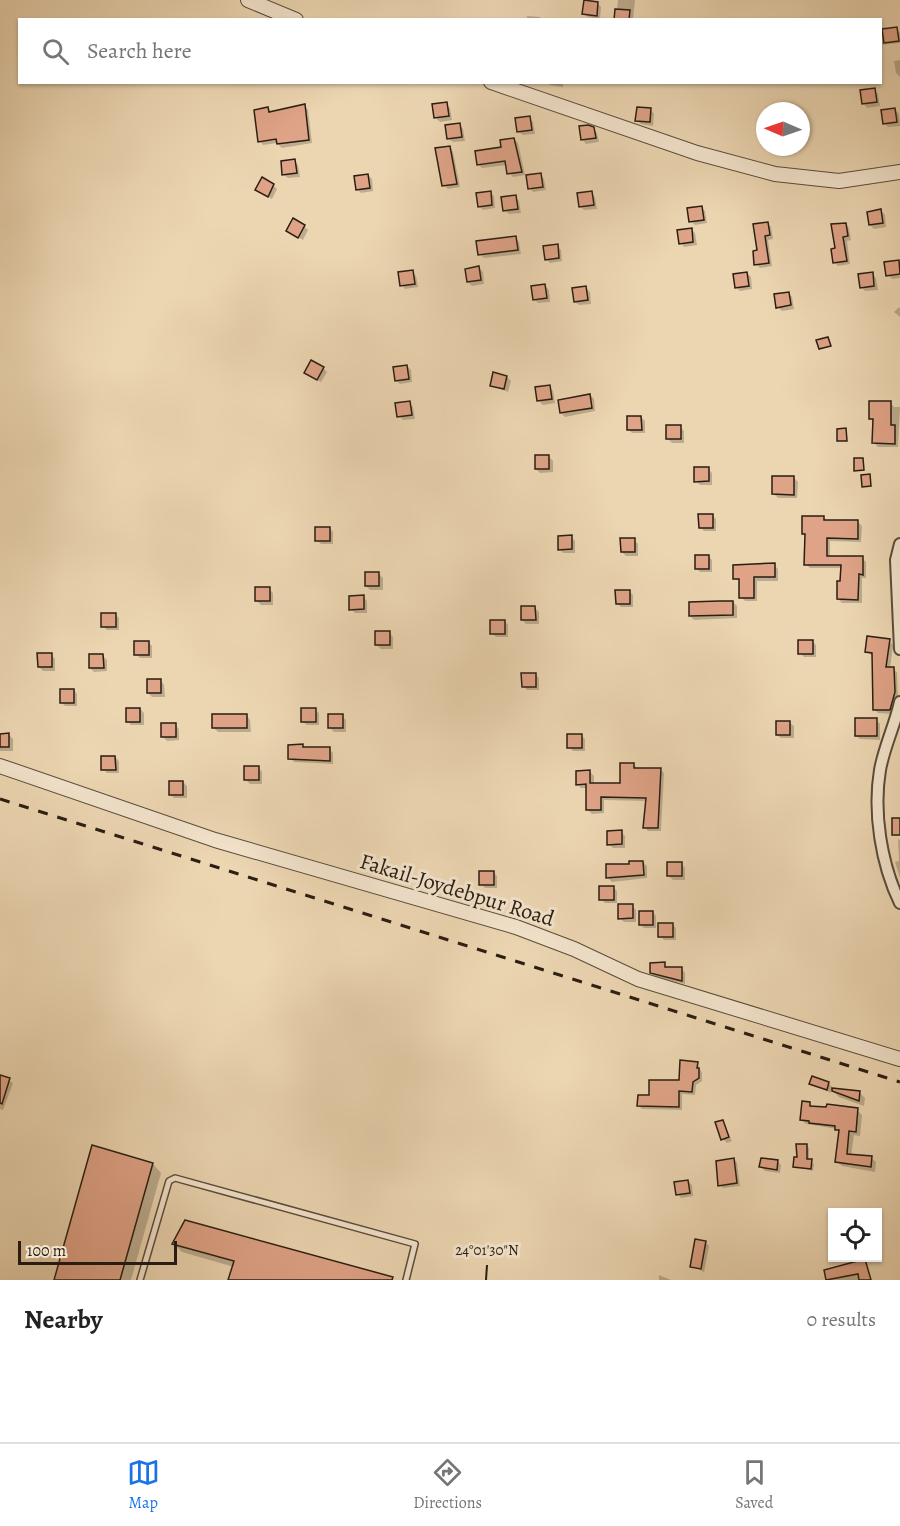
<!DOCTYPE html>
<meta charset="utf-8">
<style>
:root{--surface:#fff;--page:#f6f6f6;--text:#222;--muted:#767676;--line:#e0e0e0;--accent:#1a73e8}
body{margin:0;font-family:Alegreya,serif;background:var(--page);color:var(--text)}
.controls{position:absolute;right:18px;bottom:18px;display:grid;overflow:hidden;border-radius:0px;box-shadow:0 2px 4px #0004}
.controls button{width:54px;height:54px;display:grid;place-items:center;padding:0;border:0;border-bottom:2px solid var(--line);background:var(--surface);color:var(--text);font:30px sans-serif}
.compass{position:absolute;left:756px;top:102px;width:54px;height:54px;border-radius:50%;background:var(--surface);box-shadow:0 2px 4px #0004;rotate:272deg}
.scale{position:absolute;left:18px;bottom:15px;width:159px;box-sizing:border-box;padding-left:6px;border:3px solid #2a1e12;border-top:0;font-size:16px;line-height:21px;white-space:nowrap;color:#2a1e12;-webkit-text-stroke:4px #f3e4cd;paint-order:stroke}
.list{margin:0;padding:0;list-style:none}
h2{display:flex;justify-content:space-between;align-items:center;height:78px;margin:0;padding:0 24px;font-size:26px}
h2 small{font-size:20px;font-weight:400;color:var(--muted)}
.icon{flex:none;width:33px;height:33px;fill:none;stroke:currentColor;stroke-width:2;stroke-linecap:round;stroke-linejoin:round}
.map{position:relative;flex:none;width:900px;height:1280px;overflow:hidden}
.search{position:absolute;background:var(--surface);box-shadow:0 2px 4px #0004;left:18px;right:18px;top:18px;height:66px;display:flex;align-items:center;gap:15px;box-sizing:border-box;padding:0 21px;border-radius:0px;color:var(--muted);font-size:22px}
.sheet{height:162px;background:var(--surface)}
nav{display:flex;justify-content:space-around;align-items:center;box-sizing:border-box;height:84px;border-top:2px solid var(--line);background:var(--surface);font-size:16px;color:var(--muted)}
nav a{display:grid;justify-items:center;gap:3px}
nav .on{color:var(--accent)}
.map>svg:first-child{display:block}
.shadow{fill:#0003}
.building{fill:#dfa387;stroke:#2a1e12;stroke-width:1.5}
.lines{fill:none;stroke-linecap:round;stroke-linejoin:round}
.service-casing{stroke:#5a4c3a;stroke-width:8}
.minor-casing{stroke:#5a4c3a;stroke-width:14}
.tertiary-casing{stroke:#5a4c3a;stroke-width:16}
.service{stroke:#f3e4cd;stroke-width:5}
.minor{stroke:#f3e4cd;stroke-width:10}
.tertiary{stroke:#f3e4cd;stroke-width:14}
.rail{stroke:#2a1e12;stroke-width:3;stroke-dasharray:10 10;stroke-linecap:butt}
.ticks{fill:none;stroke:#2a1e12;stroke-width:2}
.labels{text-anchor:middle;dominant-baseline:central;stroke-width:6;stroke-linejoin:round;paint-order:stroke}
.street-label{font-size:22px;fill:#2a1e12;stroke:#f3e4cd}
.ticks-label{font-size:15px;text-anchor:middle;fill:#2a1e12;stroke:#f3e4cd;stroke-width:6;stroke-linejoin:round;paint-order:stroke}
</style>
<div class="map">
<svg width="900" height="1280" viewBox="0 0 900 1280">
<rect width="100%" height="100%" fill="#ecd6b2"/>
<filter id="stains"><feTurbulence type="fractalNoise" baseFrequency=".00333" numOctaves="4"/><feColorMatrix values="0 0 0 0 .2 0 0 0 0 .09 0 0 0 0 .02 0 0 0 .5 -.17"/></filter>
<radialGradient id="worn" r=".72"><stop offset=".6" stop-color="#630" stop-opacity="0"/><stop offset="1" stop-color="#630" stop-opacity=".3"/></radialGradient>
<g class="shadow">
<polygon points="618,0 635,0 633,20 616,20"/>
<polygon points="597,3 601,7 600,19 588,17 584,13"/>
<polygon points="527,16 540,17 542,20 527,20"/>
<polygon points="896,29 900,33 900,43 880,45 880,30"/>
<polygon points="900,60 900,77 896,73 894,61"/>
<polygon points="547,82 563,82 563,87 550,85"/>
<polygon points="874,90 878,94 880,106 867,108 864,104"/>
<polygon points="446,104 450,108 452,120 440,122 436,118"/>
<polygon points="304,106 308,110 312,143 282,148 277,143 263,145 260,141 268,109 272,113"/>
<polygon points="651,110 654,114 653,126 641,124 637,120"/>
<polygon points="895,110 899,114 900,126 888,127 884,123"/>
<polygon points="529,118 533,122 535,134 523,135 519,132"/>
<polygon points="459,125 463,129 465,141 453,142 449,139"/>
<polygon points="593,129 597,133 599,142 586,144 583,140"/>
<polygon points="514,139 518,143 525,175 513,177 509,173 507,165 482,168 478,164"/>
<polygon points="449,148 453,152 460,187 448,189 444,185"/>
<polygon points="294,161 298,165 300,177 288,178 284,175"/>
<polygon points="368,175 372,179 373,191 361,193 357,189"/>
<polygon points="540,175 544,179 546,190 533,192 530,188"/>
<polygon points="273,185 277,189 272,199 257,190"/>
<polygon points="490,192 494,196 495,208 483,210 479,206"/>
<polygon points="591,193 595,197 597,209 584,210 581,207"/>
<polygon points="515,197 519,201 521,213 509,214 505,211"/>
<polygon points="701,207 705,211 707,223 695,225 691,221"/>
<polygon points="881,211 885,215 886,227 874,229 870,225"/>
<polygon points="767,223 771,227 773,239 768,240 772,266 760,268 756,264"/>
<polygon points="845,224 849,228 851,240 847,241 850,264 838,266 834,262"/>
<polygon points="304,226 308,230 303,240 288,231"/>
<polygon points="691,229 695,233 697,245 684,247 681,243"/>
<polygon points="515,238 519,242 521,254 484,258 480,254"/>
<polygon points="557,246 561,250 562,261 550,263 546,259"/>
<polygon points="898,262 900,278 892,279 888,275"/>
<polygon points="479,268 483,272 484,284 472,286 468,282"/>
<polygon points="412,272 416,276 418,287 405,289 402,285"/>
<polygon points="747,273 751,277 752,289 740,291 736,287"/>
<polygon points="872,274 876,278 878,290 865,291 861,287"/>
<polygon points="545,286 549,290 550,302 538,303 534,299"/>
<polygon points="586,288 590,292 591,304 579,305 575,302"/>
<polygon points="788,293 792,297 794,309 782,311 778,307"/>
<polygon points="899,307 900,309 900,317 894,312"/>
<polygon points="407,366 411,370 412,382 400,384 396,380"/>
<polygon points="323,368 327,372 321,382 306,373"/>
<polygon points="507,377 511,381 508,392 491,385"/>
<polygon points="549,387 553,391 555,403 543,405 539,401"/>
<polygon points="590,395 594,399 595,411 565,417 561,413"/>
<polygon points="890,402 894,407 900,407 898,447 878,447 874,443 874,422 870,418"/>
<polygon points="409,403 413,407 415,419 403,420 399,416"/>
<polygon points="641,417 645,421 645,433 632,433 628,429"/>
<polygon points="680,427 684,431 684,443 672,443 668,439"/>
<polygon points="549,457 553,461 553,472 540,473 536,469"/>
<polygon points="708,469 712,473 712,485 700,485 696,481"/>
<polygon points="794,478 798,482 797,498 778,498 774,494"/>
<polygon points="712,515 716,519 716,531 704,531 700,527"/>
<polygon points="823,517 827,521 858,522 862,526 861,542 830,541 830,557 862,558 866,562 866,578 862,578 862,603 842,603 838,599 842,568 810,568 806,564 806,536 803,533"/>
<polygon points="329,528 333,532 333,544 321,544 317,540"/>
<polygon points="571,537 575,541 575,553 563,553 559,549"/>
<polygon points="634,540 638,544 638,556 626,556 622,552"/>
<polygon points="708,556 712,560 712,572 700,572 696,568"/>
<polygon points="774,565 778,569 778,581 757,581 757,601 745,601 741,597 741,582 734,578"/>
<polygon points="379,574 383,578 383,590 370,590 366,586"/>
<polygon points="269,589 273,593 273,605 261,605 257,601"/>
<polygon points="629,591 633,595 633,607 621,607 617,603"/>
<polygon points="363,597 367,601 367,613 355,613 351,609"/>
<polygon points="733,602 737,606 737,618 694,620 690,616"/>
<polygon points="535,608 539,612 539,624 526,624 522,620"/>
<polygon points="115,614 119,618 119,630 107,630 103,626"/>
<polygon points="504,621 508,625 508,637 496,637 492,633"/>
<polygon points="389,633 393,637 393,649 381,649 377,645"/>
<polygon points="812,641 816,645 816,657 804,657 800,653"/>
<polygon points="889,641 893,645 890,668 897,672 898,701 894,714 878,713 874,709 873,656 866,651"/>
<polygon points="148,642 152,646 152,658 140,658 136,654"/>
<polygon points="51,655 55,659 55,671 43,671 39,667"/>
<polygon points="103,656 107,660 107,671 94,672 90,668"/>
<polygon points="535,674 539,678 539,690 527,690 523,686"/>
<polygon points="161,681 164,685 165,697 152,697 148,693"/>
<polygon points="74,690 77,694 77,706 65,706 61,702"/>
<polygon points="140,709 144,713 144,725 131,725 127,721"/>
<polygon points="315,710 319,713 319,725 307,725 303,722"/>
<polygon points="247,716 250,720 251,732 218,732 214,728"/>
<polygon points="342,716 346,720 346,732 334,732 330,728"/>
<polygon points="876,720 880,724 880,740 860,739 856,736"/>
<polygon points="790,723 794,726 794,738 781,738 777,735"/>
<polygon points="175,725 179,729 179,740 167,741 163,737"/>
<polygon points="0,735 9,735 13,739 13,751 0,751"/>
<polygon points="581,735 585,739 585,751 573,751 569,747"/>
<polygon points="329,749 333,753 333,764 294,762 290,758"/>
<polygon points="115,757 119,761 119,773 107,773 103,769"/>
<polygon points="634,765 638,769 660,769 664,773 661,831 648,831 644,827 647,801 604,800 604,813 592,814 588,810 588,788 581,788 577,784 590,772 594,776 594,784 621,784"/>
<polygon points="258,768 262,772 262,784 250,784 246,780"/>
<polygon points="183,782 187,786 187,798 174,798 170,794"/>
<polygon points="621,832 625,836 625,848 613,848 609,844"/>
<polygon points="898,839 900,840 900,878 895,862 899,861"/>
<polygon points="643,862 647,866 647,878 612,882 608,878"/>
<polygon points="681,864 685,868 685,880 673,880 669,876"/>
<polygon points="493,872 497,876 497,888 485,888 481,884"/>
<polygon points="613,887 617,891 617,903 605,903 601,899"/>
<polygon points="632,906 636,910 636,922 624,922 620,918"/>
<polygon points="653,912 656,916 656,928 644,928 640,924"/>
<polygon points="672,924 676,928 676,940 664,940 660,936"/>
<polygon points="664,964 668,968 682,969 685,973 685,984 656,977 652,973"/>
<polygon points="697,1063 702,1073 702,1081 696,1085 695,1095 682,1094 682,1110 642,1109 639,1106 651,1096 680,1082"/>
<polygon points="0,1076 13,1083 3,1110 0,1109"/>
<polygon points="811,1083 829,1083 832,1087 831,1093"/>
<polygon points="832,1090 859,1092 865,1098 864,1106 839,1097"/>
<polygon points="809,1103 814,1107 857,1110 862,1115 860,1136 854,1135 851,1156 871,1158 876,1162 875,1172 842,1166 837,1161 840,1133 837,1129 806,1124 801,1119"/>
<polygon points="722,1121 732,1141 727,1143 723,1139"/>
<polygon points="806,1145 809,1148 809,1161 814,1164 813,1171 795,1166"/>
<polygon points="734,1159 737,1163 740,1186 723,1188 719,1185"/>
<polygon points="777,1161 781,1165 780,1173 765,1171 761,1167"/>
<polygon points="153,1164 161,1173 131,1280 56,1280"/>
<polygon points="688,1181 692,1185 693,1196 681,1198 678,1194"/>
<polygon points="705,1242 709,1246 704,1272 692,1266"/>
<polygon points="174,1244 386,1280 230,1280 234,1267 182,1252"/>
<polygon points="864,1261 872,1280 828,1280 825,1271"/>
<polygon points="659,1275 671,1280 659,1280"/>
</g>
<g class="building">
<polygon points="584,0 598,2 597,16 582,14"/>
<polygon points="615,9 630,10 629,20 614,20"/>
<polygon points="897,27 899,41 884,43 882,29"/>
<polygon points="875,88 877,102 862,104 860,90"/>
<polygon points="447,102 449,116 434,118 432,104"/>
<polygon points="305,104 309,140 277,144 276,139 258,142 254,110 268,107 269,112"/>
<polygon points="637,107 651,108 650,122 635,121"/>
<polygon points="895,108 897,122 883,124 881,110"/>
<polygon points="530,116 532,130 517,132 515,118"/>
<polygon points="460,123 462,137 447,139 445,125"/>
<polygon points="588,125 594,127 596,138 581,140 579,126"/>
<polygon points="514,138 522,172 507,174 505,161 477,165 475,151 501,147 500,140"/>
<polygon points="450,146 457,184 442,186 435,148"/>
<polygon points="295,159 297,173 282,175 281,161"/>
<polygon points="541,173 543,187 528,189 526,175"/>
<polygon points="368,174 370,188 356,190 354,176"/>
<polygon points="262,177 274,184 268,197 255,190"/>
<polygon points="491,191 492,205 478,207 476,193"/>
<polygon points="592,191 594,205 579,207 577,193"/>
<polygon points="516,195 518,209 503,211 501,197"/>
<polygon points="702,206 704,220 689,222 687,208"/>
<polygon points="881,209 883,223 869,225 867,212"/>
<polygon points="293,218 305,225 298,238 286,231"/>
<polygon points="768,222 770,235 765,236 769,263 754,265 753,251 757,250 753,224"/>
<polygon points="846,223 848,236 843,237 847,261 833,263 831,249 835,248 831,224"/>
<polygon points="692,228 693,242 679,244 677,230"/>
<polygon points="516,236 518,250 478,255 476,241"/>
<polygon points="558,244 559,258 545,260 543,246"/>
<polygon points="899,260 900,274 886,276 884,262"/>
<polygon points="479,266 481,280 467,282 465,269"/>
<polygon points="413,270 415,284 400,286 398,272"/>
<polygon points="747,272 749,286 735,288 733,274"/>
<polygon points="873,272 874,286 860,288 858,274"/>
<polygon points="545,284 547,298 533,300 531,286"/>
<polygon points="586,286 588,300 574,302 572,288"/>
<polygon points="789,292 791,305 776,308 774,294"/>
<polygon points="828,337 831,346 819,349 816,340"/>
<polygon points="311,360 324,367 317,380 304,373"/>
<polygon points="407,365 409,379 395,381 393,367"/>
<polygon points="493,372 507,376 504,389 490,386"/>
<polygon points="550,385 552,399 537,401 535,387"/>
<polygon points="590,394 592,408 560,413 558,400"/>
<polygon points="410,401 412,415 397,417 395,403"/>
<polygon points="869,401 891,401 891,425 895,425 895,444 872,443 873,419 869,419"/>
<polygon points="627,416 641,416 642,430 627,430"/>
<rect x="666" y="425" width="15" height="14"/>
<polygon points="846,428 847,441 837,441 837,429"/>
<rect x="535" y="455" width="14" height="14"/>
<polygon points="854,458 863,458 864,470 854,471"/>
<polygon points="694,467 709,467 709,481 694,482"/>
<polygon points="870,474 871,486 862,487 861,475"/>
<polygon points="772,476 794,476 794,495 772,494"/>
<polygon points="698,514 713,514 713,528 699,528"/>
<polygon points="802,516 824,516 824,520 858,520 858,539 827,538 827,556 863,556 863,575 859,574 858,600 837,599 837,581 840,581 841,565 804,565 805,534 802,534"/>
<rect x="315" y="527" width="15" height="14"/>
<polygon points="572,535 572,549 558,550 558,536"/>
<polygon points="620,538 635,538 635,552 621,552"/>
<rect x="695" y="555" width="14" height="14"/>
<polygon points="775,563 775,577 754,577 754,598 739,598 739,579 733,579 733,565"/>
<rect x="365" y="572" width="14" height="14"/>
<rect x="255" y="587" width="15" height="14"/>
<polygon points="615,590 630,590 630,604 616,604"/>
<polygon points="364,595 364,609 349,610 349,596"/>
<polygon points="719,601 733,601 733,615 689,616 689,602"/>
<polygon points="521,606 535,606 536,620 521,620"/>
<rect x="101" y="613" width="15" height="14"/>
<rect x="490" y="620" width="15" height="14"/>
<rect x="375" y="631" width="15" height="14"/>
<polygon points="867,636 890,639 886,667 894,667 895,692 890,710 873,710 872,653 865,652"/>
<rect x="798" y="640" width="15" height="14"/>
<rect x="134" y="641" width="15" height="14"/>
<polygon points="37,653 52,653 52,667 38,667"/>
<polygon points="89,654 103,654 104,668 89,668"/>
<polygon points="521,673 536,673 536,687 522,687"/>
<rect x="147" y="679" width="14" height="14"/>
<rect x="60" y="689" width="14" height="14"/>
<rect x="126" y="708" width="14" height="14"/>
<rect x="301" y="708" width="15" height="14"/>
<rect x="212" y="714" width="35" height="14"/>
<rect x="328" y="714" width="15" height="14"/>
<rect x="855" y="718" width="22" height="18"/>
<rect x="776" y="721" width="14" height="14"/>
<rect x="161" y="723" width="15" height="14"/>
<polygon points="9,733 9,747 0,747 0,734"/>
<rect x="567" y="734" width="15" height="14"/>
<polygon points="303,744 303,747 330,747 330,761 288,759 288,745"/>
<polygon points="101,756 115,756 116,770 101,770"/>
<polygon points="620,763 634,763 634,768 661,768 658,828 643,828 646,798 601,797 601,810 586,810 586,784 576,785 576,771 590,770 590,783 620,783"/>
<rect x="244" y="766" width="15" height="14"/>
<rect x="169" y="781" width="14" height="14"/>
<rect x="892" y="818" width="8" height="17"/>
<polygon points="622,830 622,844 607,845 607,831"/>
<polygon points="629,861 643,861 644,875 606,878 606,864 629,864"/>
<rect x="667" y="862" width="15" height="14"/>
<rect x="479" y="871" width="15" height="14"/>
<rect x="599" y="886" width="15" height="14"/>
<polygon points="618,904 633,904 633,918 618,919"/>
<rect x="639" y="911" width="14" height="14"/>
<rect x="658" y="923" width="15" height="14"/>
<polygon points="665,962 665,967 682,967 682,981 650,973 650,963"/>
<polygon points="680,1060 698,1062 697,1068 699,1068 699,1078 693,1082 692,1092 679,1091 679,1107 637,1106 638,1095 649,1095 649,1080 679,1080"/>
<polygon points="0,1075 10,1078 2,1104 0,1103"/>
<polygon points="812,1076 829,1082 827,1090 809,1084"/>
<polygon points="832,1088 860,1091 859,1101 832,1091"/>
<polygon points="802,1101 810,1102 810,1106 826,1107 827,1104 858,1108 856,1132 849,1131 847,1154 872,1156 871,1167 835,1162 839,1130 835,1130 835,1126 809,1123 809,1121 800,1120"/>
<polygon points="723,1120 729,1137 721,1140 715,1122"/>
<polygon points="796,1144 807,1144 807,1159 812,1159 811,1169 793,1167 794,1157 797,1157"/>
<polygon points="92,1145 153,1163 120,1280 54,1280"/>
<polygon points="734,1158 737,1183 718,1186 716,1161"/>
<polygon points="761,1158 778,1160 777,1170 759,1167"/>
<polygon points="688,1180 690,1193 676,1195 674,1182"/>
<polygon points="185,1220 393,1277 392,1280 228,1280 234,1261 172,1244"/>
<polygon points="695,1239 706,1241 701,1269 690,1267"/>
<polygon points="865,1259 871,1280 859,1280 858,1274 826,1280 824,1270"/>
</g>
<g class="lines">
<g class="service-casing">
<polyline id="service" points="140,1280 169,1181 175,1178 415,1244 406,1280"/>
</g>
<g class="minor-casing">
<g id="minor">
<polyline points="900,544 896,560 900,649"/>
<path d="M900,702C895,725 884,747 880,770C873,812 881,864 900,903"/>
</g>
</g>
<g class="tertiary-casing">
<g id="tertiary">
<polyline points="248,0 296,20"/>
<polyline points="491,82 697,153 775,174 839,181 900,172"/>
<polyline points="0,766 215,840 516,927 574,949 638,979 900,1059"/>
</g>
</g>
<use href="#service" class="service"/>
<use href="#minor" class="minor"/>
<use href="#tertiary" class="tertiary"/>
<polyline class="rail" points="0,799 900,1082"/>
</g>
<path class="ticks" d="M486,1280L487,1265"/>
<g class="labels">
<g class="street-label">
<text transform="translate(457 890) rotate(17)">Fakail-Joydebpur Road</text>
</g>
</g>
<g class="ticks-label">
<text x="487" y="1255">24°01'30"N</text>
</g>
<rect width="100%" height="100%" filter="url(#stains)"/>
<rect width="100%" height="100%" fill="url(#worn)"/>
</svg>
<div class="controls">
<button><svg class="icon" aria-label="locate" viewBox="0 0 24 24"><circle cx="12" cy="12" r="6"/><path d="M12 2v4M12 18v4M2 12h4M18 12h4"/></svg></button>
</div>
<svg class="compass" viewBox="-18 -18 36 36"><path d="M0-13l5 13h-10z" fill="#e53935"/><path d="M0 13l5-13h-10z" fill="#767676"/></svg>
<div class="scale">100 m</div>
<div class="search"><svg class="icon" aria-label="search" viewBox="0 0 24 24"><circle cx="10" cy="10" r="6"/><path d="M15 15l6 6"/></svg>Search here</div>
</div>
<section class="sheet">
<h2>Nearby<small>0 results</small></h2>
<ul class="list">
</ul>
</section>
<nav>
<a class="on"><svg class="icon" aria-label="map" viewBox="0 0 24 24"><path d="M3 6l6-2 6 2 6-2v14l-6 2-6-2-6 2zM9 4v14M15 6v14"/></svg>Map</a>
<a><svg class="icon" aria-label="directions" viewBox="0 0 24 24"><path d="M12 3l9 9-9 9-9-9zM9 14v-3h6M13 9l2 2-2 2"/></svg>Directions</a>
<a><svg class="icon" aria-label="saved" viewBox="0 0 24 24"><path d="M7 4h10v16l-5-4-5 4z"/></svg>Saved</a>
</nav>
